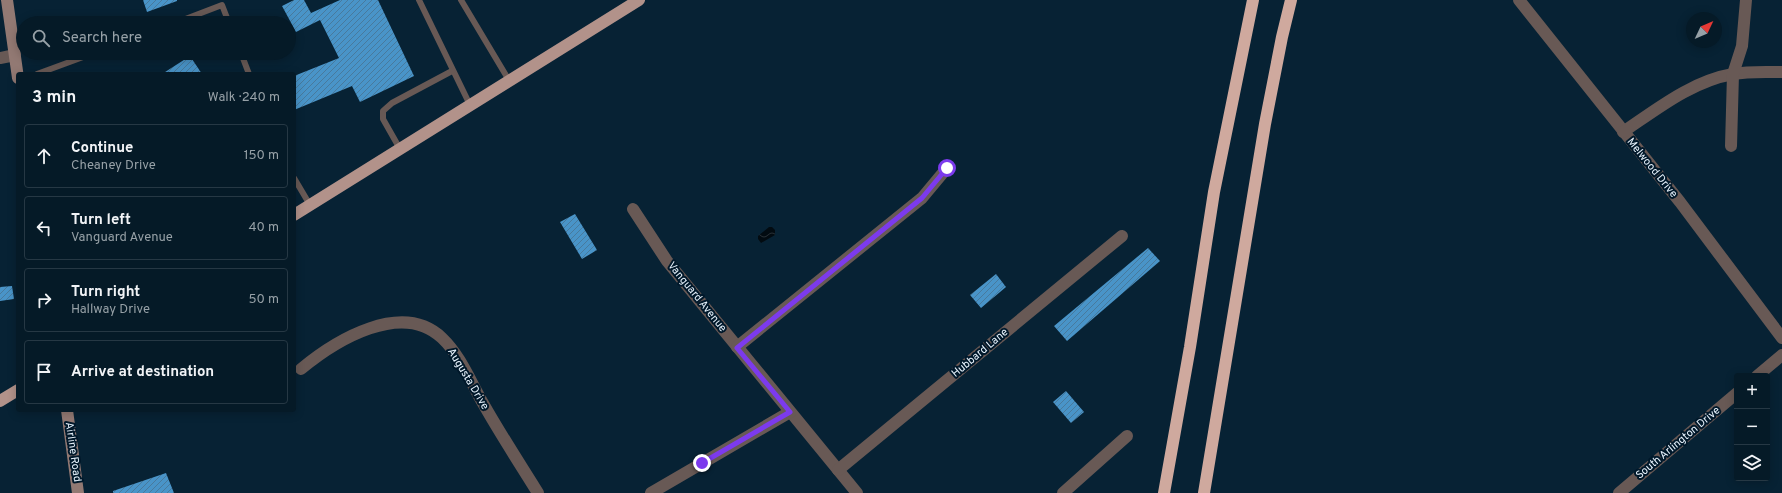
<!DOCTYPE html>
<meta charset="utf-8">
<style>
:root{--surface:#051a27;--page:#132733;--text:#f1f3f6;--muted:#97a1a7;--line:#263844}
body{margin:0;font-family:Overpass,sans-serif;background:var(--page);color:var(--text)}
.controls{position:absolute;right:12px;bottom:12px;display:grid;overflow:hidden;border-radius:4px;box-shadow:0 2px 10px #0003}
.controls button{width:36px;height:36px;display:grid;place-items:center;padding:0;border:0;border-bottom:1px solid var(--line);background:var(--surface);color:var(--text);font:20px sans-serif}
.compass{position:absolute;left:1686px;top:12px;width:36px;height:36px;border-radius:50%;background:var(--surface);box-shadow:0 2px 10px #0003;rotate:46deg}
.stop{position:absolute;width:12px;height:12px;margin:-9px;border:3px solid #7c3aed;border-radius:50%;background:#fff}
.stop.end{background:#7c3aed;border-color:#fff;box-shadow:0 1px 4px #0008}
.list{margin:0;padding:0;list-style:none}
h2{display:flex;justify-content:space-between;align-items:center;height:52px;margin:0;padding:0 16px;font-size:17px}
h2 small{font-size:13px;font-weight:400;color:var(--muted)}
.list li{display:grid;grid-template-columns:26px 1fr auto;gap:12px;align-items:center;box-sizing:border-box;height:64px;margin:0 8px 8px;padding:0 8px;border:1px solid var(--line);border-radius:4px}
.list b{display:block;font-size:15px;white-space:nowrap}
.list p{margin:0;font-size:13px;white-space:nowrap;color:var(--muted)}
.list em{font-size:13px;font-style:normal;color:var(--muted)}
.icon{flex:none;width:22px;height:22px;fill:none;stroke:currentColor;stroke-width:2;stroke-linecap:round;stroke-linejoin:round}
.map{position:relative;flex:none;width:1782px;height:493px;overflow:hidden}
.search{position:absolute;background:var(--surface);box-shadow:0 2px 10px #0003;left:16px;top:16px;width:280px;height:44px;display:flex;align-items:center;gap:10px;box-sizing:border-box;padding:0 14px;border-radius:22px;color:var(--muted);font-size:15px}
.panel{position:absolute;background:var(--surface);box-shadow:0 2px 10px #0003;left:16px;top:72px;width:280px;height:340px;border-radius:4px}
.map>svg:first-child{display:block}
.water{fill:url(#water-waves)}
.building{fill:url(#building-hatch)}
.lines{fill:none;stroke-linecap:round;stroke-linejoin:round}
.lane{stroke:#685955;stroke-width:6}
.street{stroke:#685955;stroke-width:12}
.secondary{stroke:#927973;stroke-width:12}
.primary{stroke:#b2928a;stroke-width:12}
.highway{stroke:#cfa99e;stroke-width:12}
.route{stroke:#7c3aed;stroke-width:5}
.labels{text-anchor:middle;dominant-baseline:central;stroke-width:4;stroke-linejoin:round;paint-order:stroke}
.street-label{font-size:11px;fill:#e8f4fe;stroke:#00182a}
</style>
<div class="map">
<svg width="1782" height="493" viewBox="0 0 1782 493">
<defs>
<pattern id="water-waves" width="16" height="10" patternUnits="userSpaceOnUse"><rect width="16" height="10" fill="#020b11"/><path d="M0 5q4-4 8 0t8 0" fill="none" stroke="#272f35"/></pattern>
<pattern id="building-hatch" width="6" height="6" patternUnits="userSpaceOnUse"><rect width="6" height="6" fill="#4994c8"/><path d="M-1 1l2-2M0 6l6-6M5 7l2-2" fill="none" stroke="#487a9d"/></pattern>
</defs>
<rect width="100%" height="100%" fill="#072234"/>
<polygon class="water" points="769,227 772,227 775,230 775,235 761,243 758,239 758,236"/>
<g class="building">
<polygon points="143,0 177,0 177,1 147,12"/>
<polygon points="294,0 304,0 311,13 340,0 378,0 414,76 360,102 352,86 294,110 294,76 339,58 320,20 296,32 282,6"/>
<polygon points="190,56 202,74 162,74"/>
<polygon points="575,214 597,250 582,259 560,222"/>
<polygon points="1148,248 1160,261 1067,341 1054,326"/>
<polygon points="996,274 1006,287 981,308 970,295"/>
<polygon points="12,286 14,299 0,301 0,287"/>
<polygon points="1066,391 1084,412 1071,423 1053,402"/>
<polygon points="166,473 174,493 113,493 113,491"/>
</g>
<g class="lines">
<g class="lane">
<polyline points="419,0 470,105"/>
<polyline points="461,0 510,82"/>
<polyline points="175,23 222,5 229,23"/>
<polyline points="241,53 249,74"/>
<polyline points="37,74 94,53"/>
<polyline points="400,149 383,119 383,111 392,103 452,71"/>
<polyline points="294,178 310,205"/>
</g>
<g class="street">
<polyline points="1519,0 1680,202 1782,338"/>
<polyline points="0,58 15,55"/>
<path d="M1623,132C1657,109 1692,81 1733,74C1749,71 1766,72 1782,72"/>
<polyline points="1731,146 1733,74 1742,46 1746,0"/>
<polyline points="633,209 667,261 857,493"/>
<polyline points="737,347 922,198 947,168"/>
<path d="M301,369C336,340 402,300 442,338C461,356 471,383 484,405C501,435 520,464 538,493"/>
<polyline points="1757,376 1782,355"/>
<polyline points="838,470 1122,236"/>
<polyline points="651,493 790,412"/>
<polyline points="1063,493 1127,436"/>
<polyline points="1619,493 1737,393"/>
</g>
<g class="secondary">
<polyline points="7,0 18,78"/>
<polyline points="67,410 78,493"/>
</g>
<g class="primary">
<polyline points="294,215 639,0"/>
<polyline points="0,401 18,390"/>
</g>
<g class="highway">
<polyline points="1164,493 1190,347 1214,192 1253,0"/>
<polyline points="1204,493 1265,124 1282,37 1291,0"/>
</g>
</g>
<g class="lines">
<polyline class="route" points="702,463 790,412 737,348 922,198 947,168"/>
</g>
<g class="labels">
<g class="street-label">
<text transform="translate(1652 168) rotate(51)">Melwood Drive</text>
<text transform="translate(697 297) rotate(51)">Vanguard Avenue</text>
<text transform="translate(980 353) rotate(-40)">Hubbard Lane</text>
<text transform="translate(468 379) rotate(59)">Augusta Drive</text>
<text transform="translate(1678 443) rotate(-40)">South Arlington Drive</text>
<text transform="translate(73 452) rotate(82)">Airline Road</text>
</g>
</g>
</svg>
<div class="controls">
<button>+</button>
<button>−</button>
<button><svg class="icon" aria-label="layers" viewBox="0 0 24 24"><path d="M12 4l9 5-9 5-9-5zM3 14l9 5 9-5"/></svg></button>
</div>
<svg class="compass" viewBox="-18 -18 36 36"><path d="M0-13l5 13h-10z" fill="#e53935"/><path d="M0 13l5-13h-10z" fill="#97a1a7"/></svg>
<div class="stop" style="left:947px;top:168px"></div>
<div class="stop end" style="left:702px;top:463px"></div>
<div class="search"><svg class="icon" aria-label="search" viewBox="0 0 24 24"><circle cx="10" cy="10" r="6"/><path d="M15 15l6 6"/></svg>Search here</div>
<section class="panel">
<h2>3 min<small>Walk · 240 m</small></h2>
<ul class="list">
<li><svg class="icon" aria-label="ahead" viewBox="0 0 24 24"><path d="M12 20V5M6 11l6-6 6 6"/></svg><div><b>Continue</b><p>Cheaney Drive</p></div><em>150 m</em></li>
<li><svg class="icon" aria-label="left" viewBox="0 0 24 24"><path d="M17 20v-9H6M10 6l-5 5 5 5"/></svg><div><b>Turn left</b><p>Vanguard Avenue</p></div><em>40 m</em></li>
<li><svg class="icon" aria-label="right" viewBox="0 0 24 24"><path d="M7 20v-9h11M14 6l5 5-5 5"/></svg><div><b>Turn right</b><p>Hallway Drive</p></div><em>50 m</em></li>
<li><svg class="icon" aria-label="arrive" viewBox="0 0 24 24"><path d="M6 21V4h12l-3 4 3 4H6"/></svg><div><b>Arrive at destination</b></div></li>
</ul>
</section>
</div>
